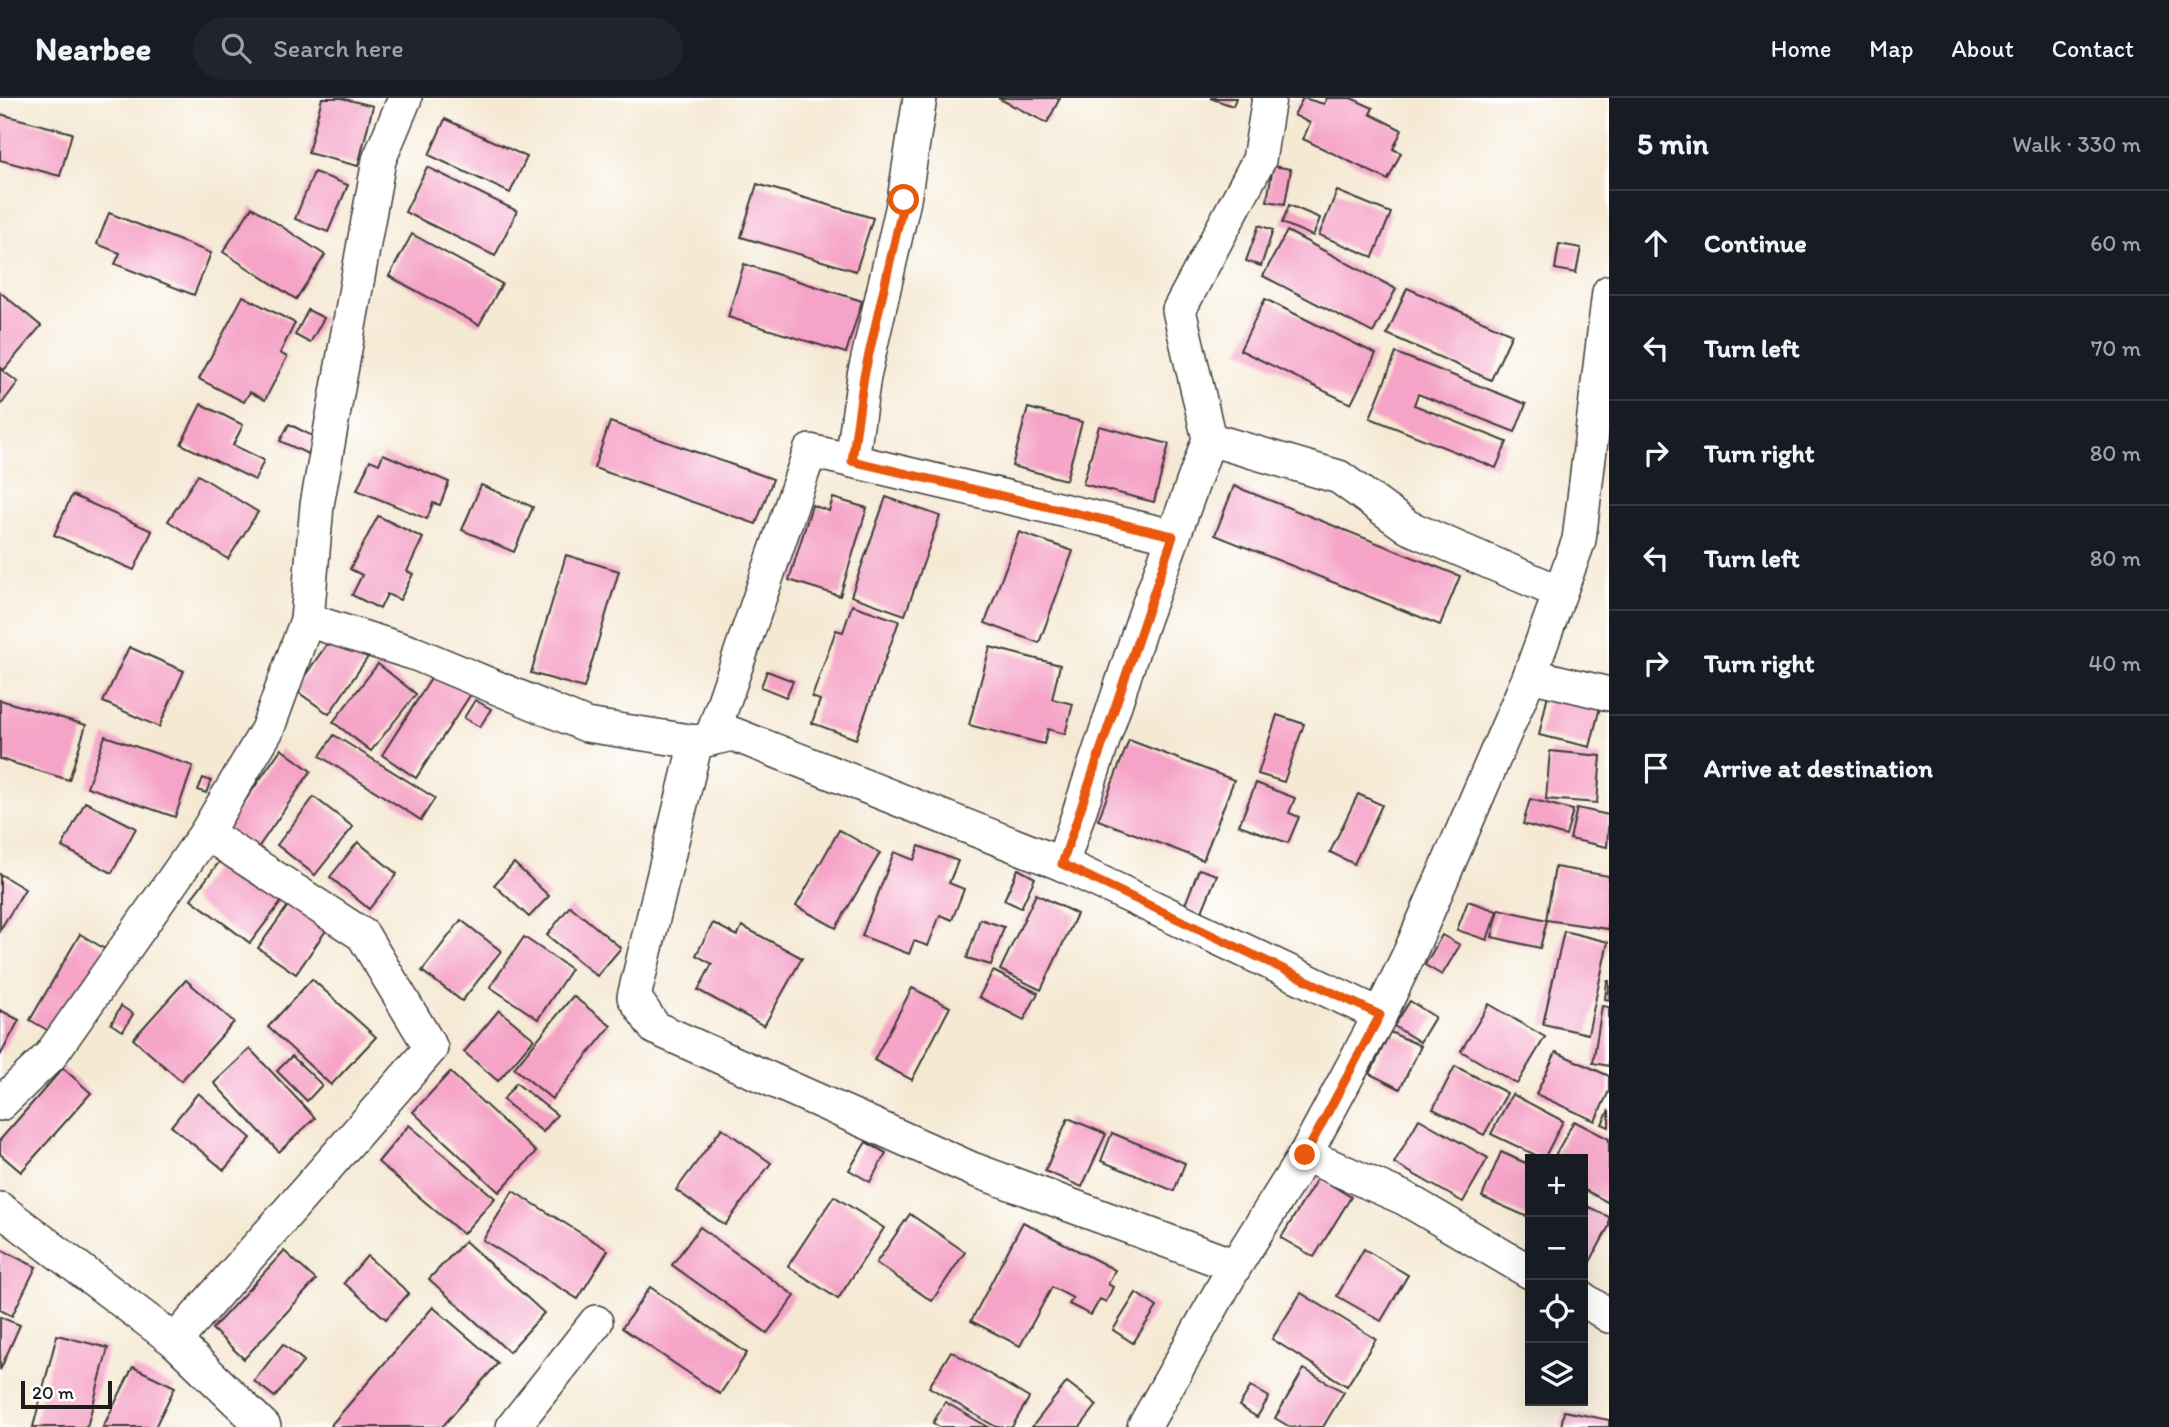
<!DOCTYPE html>
<meta charset="utf-8">
<style>
:root{--surface:#171b24;--page:#20242c;--text:#f1f3f6;--muted:#9ea1a6;--line:#363941}
body{margin:0;font-family:Itim,sans-serif;background:var(--page);color:var(--text)}
.controls{position:absolute;right:21px;bottom:21px;display:grid;overflow:hidden;border-radius:0px;box-shadow:0 7px 28px #0002}
.controls button{width:63px;height:63px;display:grid;place-items:center;padding:0;border:0;border-bottom:2px solid var(--line);background:var(--surface);color:var(--text);font:35px sans-serif}
.scale{position:absolute;left:21px;bottom:18px;width:91px;box-sizing:border-box;padding-left:7px;border:4px solid #1c1c1c;border-top:0;font-size:19px;line-height:24px;white-space:nowrap;color:#1c1c1c;-webkit-text-stroke:5px #fff;paint-order:stroke}
.stop{position:absolute;width:21px;height:21px;margin:-16px;border:5px solid #ea580c;border-radius:50%;background:#fff}
.stop.end{background:#ea580c;border-color:#fff;box-shadow:0 2px 7px #0008}
.list{margin:0;padding:0;list-style:none}
h2{display:flex;justify-content:space-between;align-items:center;height:91px;margin:0;padding:0 28px;font-size:30px}
h2 small{font-size:23px;font-weight:400;color:var(--muted)}
.list li{display:grid;grid-template-columns:46px 1fr auto;gap:21px;align-items:center;box-sizing:border-box;height:105px;padding:0 28px;border-top:2px solid var(--line)}
.list b{display:block;font-size:26px;white-space:nowrap}
.list em{font-size:23px;font-style:normal;color:var(--muted)}
.icon{flex:none;width:38px;height:38px;fill:none;stroke:currentColor;stroke-width:2;stroke-linecap:round;stroke-linejoin:round}
.map{position:relative;flex:none;width:1609px;height:1329px;overflow:hidden}
header{display:flex;align-items:center;gap:42px;box-sizing:border-box;height:98px;padding:0 35px;background:var(--surface);border-bottom:2px solid var(--line)}
header strong{font-size:33px}
nav{display:flex;gap:38px;margin-inline-start:auto;font-size:24px}
.search{width:490px;height:63px;background:var(--page);display:flex;align-items:center;gap:18px;box-sizing:border-box;padding:0 24px;border-radius:38px;color:var(--muted);font-size:26px}
main{display:flex}
aside{flex:1;background:var(--surface)}
.map>svg:first-child{display:block}
.building{fill:#f5a3c6}
.lines{fill:none;stroke-linecap:round;stroke-linejoin:round}
.minor-casing{stroke:#3d3b38;stroke-width:36}
.minor{stroke:#fff;stroke-width:33}
.route{stroke:#ea580c;stroke-width:9}
</style>
<header>
<strong>Nearbee</strong>
<div class="search"><svg class="icon" aria-label="search" viewBox="0 0 24 24"><circle cx="10" cy="10" r="6"/><path d="M15 15l6 6"/></svg>Search here</div>
<nav><a>Home</a><a>Map</a><a>About</a><a>Contact</a></nav>
</header>
<main>
<div class="map">
<svg width="1609" height="1329" viewBox="0 0 1609 1329">
<rect width="100%" height="100%" fill="#fff"/>
<filter id="ink" filterUnits="userSpaceOnUse"><feTurbulence type="fractalNoise" baseFrequency=".0143" numOctaves="2"/><feDisplacementMap in="SourceGraphic" scale="14" xChannelSelector="R" yChannelSelector="G"/><feConvolveMatrix kernelMatrix="1 2 1 2 8 2 1 2 1" color-interpolation-filters="sRGB"/></filter>
<filter id="wash" filterUnits="userSpaceOnUse"><feTurbulence type="fractalNoise" baseFrequency=".00686" numOctaves="4" result="noise"/><feDisplacementMap in="SourceGraphic" scale="28" xChannelSelector="R" yChannelSelector="G"/><feGaussianBlur stdDeviation="1.57" result="paint"/><feColorMatrix in="noise" values="0 0 0 0 0 0 0 0 0 0 0 0 0 0 0 0 0 1.4 0 .05"/><feComposite in="paint" operator="in"/></filter>
<g filter="url(#wash)">
<rect width="100%" height="100%" fill="#f5e9d4"/>
<g id="blocks">
<g class="building">
<polygon points="322,0 341,0 373,8 358,68 308,55"/>
<polygon points="998,0 1060,0 1047,25"/>
<polygon points="1210,0 1236,0 1233,8"/>
<polygon points="1303,0 1324,6 1327,0 1351,0 1373,10 1370,16 1402,32 1393,51 1401,55 1388,82 1303,41 1310,25 1294,17"/>
<polygon points="0,16 72,35 60,78 0,62"/>
<polygon points="445,21 527,59 510,95 429,57"/>
<polygon points="1273,68 1291,71 1285,106 1267,103"/>
<polygon points="427,69 517,113 495,158 405,114"/>
<polygon points="314,74 348,87 328,134 295,121"/>
<polygon points="757,86 873,120 856,173 741,139"/>
<polygon points="1337,93 1391,115 1373,159 1319,137"/>
<polygon points="1289,107 1320,120 1313,138 1282,125"/>
<polygon points="252,109 325,157 296,201 223,154"/>
<polygon points="109,115 211,155 194,197 115,166 120,155 97,146"/>
<polygon points="1259,127 1273,132 1261,168 1246,163"/>
<polygon points="1287,133 1396,191 1373,235 1263,178"/>
<polygon points="412,136 502,186 479,227 389,178"/>
<polygon points="1559,146 1581,150 1576,175 1555,171"/>
<polygon points="744,166 862,203 846,255 728,219"/>
<polygon points="1407,190 1512,236 1491,282 1387,236"/>
<polygon points="0,194 41,228 4,272 0,269"/>
<polygon points="243,198 295,225 280,255 287,259 265,302 250,294 244,304 199,281"/>
<polygon points="1265,201 1376,256 1351,306 1240,252"/>
<polygon points="308,212 324,220 310,245 295,237"/>
<polygon points="1396,255 1526,306 1515,334 1418,296 1414,307 1507,344 1496,370 1370,320"/>
<polygon points="0,271 18,284 0,308"/>
<polygon points="201,306 243,327 233,347 264,362 255,382 181,346"/>
<polygon points="1028,310 1082,324 1066,382 1012,368"/>
<polygon points="610,324 773,381 756,426 594,370"/>
<polygon points="289,326 316,340 308,356 280,343"/>
<polygon points="1099,328 1169,346 1154,404 1083,386"/>
<polygon points="383,356 449,384 440,407 433,405 427,421 357,392 370,362 379,366"/>
<polygon points="198,377 258,414 228,461 168,423"/>
<polygon points="481,387 533,409 514,454 462,432"/>
<polygon points="1234,388 1460,478 1440,527 1215,437"/>
<polygon points="72,397 152,433 134,472 54,437"/>
<polygon points="886,399 940,418 905,517 851,498"/>
<polygon points="833,400 867,410 840,498 789,482 812,407 829,413"/>
<polygon points="378,418 423,440 407,473 413,476 400,502 387,496 380,511 352,497 362,477 350,471"/>
<polygon points="1019,434 1073,453 1039,545 985,525"/>
<polygon points="566,457 619,473 584,590 531,575"/>
<polygon points="852,507 899,523 856,641 812,625 820,602 812,599 836,532 843,534"/>
<polygon points="334,536 368,559 329,616 295,592"/>
<polygon points="129,549 184,573 159,629 103,604"/>
<polygon points="990,549 1060,567 1052,601 1073,606 1065,636 1048,631 1044,646 969,627"/>
<polygon points="378,566 416,596 371,653 333,624"/>
<polygon points="436,573 471,596 416,680 382,657"/>
<polygon points="767,573 793,583 786,599 761,589"/>
<polygon points="1548,596 1600,609 1590,649 1539,637"/>
<polygon points="0,602 86,627 69,682 0,661"/>
<polygon points="475,602 491,611 480,629 464,620"/>
<polygon points="1277,617 1304,626 1284,684 1258,676"/>
<polygon points="334,637 435,700 421,722 320,658"/>
<polygon points="105,638 193,668 175,719 87,689"/>
<polygon points="1129,642 1234,682 1203,762 1098,722"/>
<polygon points="281,651 311,673 257,751 226,730"/>
<polygon points="1550,653 1601,658 1597,705 1546,701"/>
<polygon points="203,680 211,683 206,695 198,692"/>
<polygon points="1256,685 1295,700 1289,715 1299,719 1288,745 1239,727"/>
<polygon points="1358,696 1382,707 1354,766 1330,754"/>
<polygon points="314,699 353,729 315,777 277,747"/>
<polygon points="1530,701 1573,712 1566,738 1523,726"/>
<polygon points="85,704 136,730 112,775 62,749"/>
<polygon points="1577,710 1609,717 1607,749 1570,741"/>
<polygon points="839,732 880,755 836,830 796,808"/>
<polygon points="358,744 397,776 369,811 330,779"/>
<polygon points="919,748 958,763 949,785 964,791 952,822 940,817 928,848 914,843 909,856 862,838 894,754 914,762"/>
<polygon points="223,759 282,803 250,845 191,801"/>
<polygon points="514,765 549,798 529,819 494,787"/>
<polygon points="1555,769 1609,778 1608,831 1546,822"/>
<polygon points="1018,771 1035,780 1021,810 1004,802"/>
<polygon points="1199,771 1217,777 1201,816 1184,809"/>
<polygon points="0,776 25,791 0,832"/>
<polygon points="1036,796 1077,816 1041,892 1000,872"/>
<polygon points="1468,803 1497,813 1487,842 1457,832"/>
<polygon points="290,805 327,831 296,876 258,850"/>
<polygon points="570,808 621,850 597,878 547,837"/>
<polygon points="1499,811 1547,822 1540,850 1492,839"/>
<polygon points="980,821 1004,829 991,867 967,860"/>
<polygon points="461,822 501,853 462,903 422,873"/>
<polygon points="713,825 737,838 742,828 802,860 764,928 698,892 712,866 696,857"/>
<polygon points="1564,833 1608,844 1588,936 1543,926"/>
<polygon points="80,836 105,851 56,937 30,922"/>
<polygon points="1442,837 1460,847 1442,877 1425,867"/>
<polygon points="524,839 571,871 538,921 490,889"/>
<polygon points="993,873 1038,895 1024,922 979,899"/>
<polygon points="312,881 376,939 331,987 268,929"/>
<polygon points="186,882 234,924 181,983 133,941"/>
<polygon points="1607,883 1609,883 1609,902 1605,901"/>
<polygon points="912,890 950,909 912,982 874,962"/>
<polygon points="573,898 611,928 552,1001 514,970"/>
<polygon points="1410,903 1435,919 1420,944 1394,928"/>
<polygon points="1489,906 1545,939 1517,986 1461,953"/>
<polygon points="121,908 133,916 123,933 111,926"/>
<polygon points="1602,908 1609,909 1609,968 1593,965"/>
<polygon points="0,912 19,922 0,958"/>
<polygon points="499,912 534,941 498,983 464,954"/>
<polygon points="1390,934 1421,948 1400,991 1370,976"/>
<polygon points="250,951 315,1020 279,1054 214,985"/>
<polygon points="1556,954 1609,978 1609,993 1595,1023 1536,996"/>
<polygon points="292,958 322,987 307,1003 277,973"/>
<polygon points="1455,968 1507,995 1484,1037 1433,1011"/>
<polygon points="63,970 91,995 21,1074 0,1056 0,1042"/>
<polygon points="450,974 536,1054 499,1094 413,1014"/>
<polygon points="516,985 557,1017 543,1034 503,1002"/>
<polygon points="198,995 251,1040 224,1072 171,1028"/>
<polygon points="1512,996 1563,1023 1544,1061 1491,1036"/>
<polygon points="1609,1012 1609,1029 1602,1026"/>
<polygon points="1068,1020 1106,1036 1082,1089 1045,1073"/>
<polygon points="1419,1021 1488,1060 1463,1104 1394,1065"/>
<polygon points="1574,1023 1609,1041 1609,1105 1583,1091 1583,1061 1553,1061"/>
<polygon points="409,1027 495,1100 463,1136 378,1064"/>
<polygon points="722,1030 771,1065 725,1127 676,1092"/>
<polygon points="1112,1035 1185,1065 1174,1093 1101,1063"/>
<polygon points="866,1044 886,1055 870,1084 849,1072"/>
<polygon points="1501,1054 1530,1067 1530,1120 1482,1099"/>
<polygon points="1318,1079 1351,1099 1314,1159 1281,1140"/>
<polygon points="513,1093 608,1152 578,1201 483,1142"/>
<polygon points="834,1098 884,1130 838,1201 788,1168"/>
<polygon points="1583,1106 1609,1119 1609,1128 1589,1166 1583,1163"/>
<polygon points="910,1116 965,1154 932,1203 876,1165"/>
<polygon points="1023,1124 1115,1172 1108,1186 1113,1189 1106,1204 1100,1201 1091,1217 1069,1206 1073,1200 1052,1189 1020,1248 971,1223"/>
<polygon points="700,1129 795,1198 767,1235 672,1167"/>
<polygon points="465,1143 544,1215 509,1254 429,1181"/>
<polygon points="0,1151 36,1169 12,1218 0,1212"/>
<polygon points="1364,1151 1408,1177 1381,1223 1337,1198"/>
<polygon points="284,1153 316,1182 244,1261 212,1231"/>
<polygon points="367,1158 409,1195 386,1221 344,1185"/>
<polygon points="650,1189 747,1255 720,1296 622,1230"/>
<polygon points="1136,1195 1157,1209 1133,1245 1113,1232"/>
<polygon points="1301,1195 1376,1241 1347,1288 1272,1241"/>
<polygon points="433,1209 498,1265 442,1329 333,1329 331,1327"/>
<polygon points="0,1219 20,1227 0,1272"/>
<polygon points="57,1237 108,1250 87,1329 33,1329"/>
<polygon points="283,1246 304,1263 275,1299 254,1283"/>
<polygon points="951,1253 1029,1300 1012,1329 996,1329 929,1289"/>
<polygon points="133,1269 175,1289 155,1329 103,1329"/>
<polygon points="1304,1271 1344,1294 1323,1329 1290,1329 1275,1320"/>
<polygon points="1067,1284 1097,1307 1080,1329 1032,1329"/>
<polygon points="1251,1288 1269,1299 1257,1319 1239,1308"/>
<polygon points="945,1304 988,1329 940,1329 933,1325"/>
<polygon points="1564,1313 1609,1322 1609,1329 1561,1329"/>
</g>
</g>
</g>
<g filter="url(#ink)">
<use href="#blocks" fill-opacity="0" stroke="#3d3b38" stroke-width="2"/>
<g class="lines">
<g class="minor-casing">
<g id="minor">
<polyline points="1209,341 1339,379 1408,429 1559,494"/>
<polyline points="852,363 864,278 904,102 920,0"/>
<polyline points="307,522 317,407 379,62 405,0"/>
<polyline points="1530,577 1609,596"/>
<polyline points="711,641 810,353 1173,438"/>
<polyline points="696,644 634,899 655,930 972,1071 1235,1168"/>
<polyline points="1062,766 1143,522 1209,341 1179,212 1259,62 1269,0"/>
<polyline points="0,1006 50,958 206,735 267,632 307,522 416,556 586,627 696,644 733,636 1062,766 1380,917"/>
<polyline points="1305,1057 1404,1100 1530,1174"/>
<polyline points="0,1111 175,1243 264,1329"/>
<polyline points="1583,1201 1609,1218"/>
<polyline points="175,1243 431,950 363,837 206,735"/>
<polyline points="513,1329 596,1224"/>
<polyline points="1144,1329 1235,1168 1305,1057 1380,917 1411,852 1530,577 1579,442 1609,194"/>
</g>
</g>
<use href="#minor" class="minor"/>
</g>
</g>
<g class="lines" filter="url(#ink)">
<polyline class="route" points="904,102 864,278 852,363 1173,438 1062,766 1380,917 1305,1057"/>
</g>
</svg>
<div class="controls">
<button>+</button>
<button>−</button>
<button><svg class="icon" aria-label="locate" viewBox="0 0 24 24"><circle cx="12" cy="12" r="6"/><path d="M12 2v4M12 18v4M2 12h4M18 12h4"/></svg></button>
<button><svg class="icon" aria-label="layers" viewBox="0 0 24 24"><path d="M12 4l9 5-9 5-9-5zM3 14l9 5 9-5"/></svg></button>
</div>
<div class="scale">20 m</div>
<div class="stop" style="left:904px;top:102px"></div>
<div class="stop end" style="left:1305px;top:1057px"></div>
</div>
<aside>
<h2>5 min<small>Walk · 330 m</small></h2>
<ul class="list">
<li><svg class="icon" aria-label="ahead" viewBox="0 0 24 24"><path d="M12 20V5M6 11l6-6 6 6"/></svg><div><b>Continue</b></div><em>60 m</em></li>
<li><svg class="icon" aria-label="left" viewBox="0 0 24 24"><path d="M17 20v-9H6M10 6l-5 5 5 5"/></svg><div><b>Turn left</b></div><em>70 m</em></li>
<li><svg class="icon" aria-label="right" viewBox="0 0 24 24"><path d="M7 20v-9h11M14 6l5 5-5 5"/></svg><div><b>Turn right</b></div><em>80 m</em></li>
<li><svg class="icon" aria-label="left" viewBox="0 0 24 24"><path d="M17 20v-9H6M10 6l-5 5 5 5"/></svg><div><b>Turn left</b></div><em>80 m</em></li>
<li><svg class="icon" aria-label="right" viewBox="0 0 24 24"><path d="M7 20v-9h11M14 6l5 5-5 5"/></svg><div><b>Turn right</b></div><em>40 m</em></li>
<li><svg class="icon" aria-label="arrive" viewBox="0 0 24 24"><path d="M6 21V4h12l-3 4 3 4H6"/></svg><div><b>Arrive at destination</b></div></li>
</ul>
</aside>
</main>
